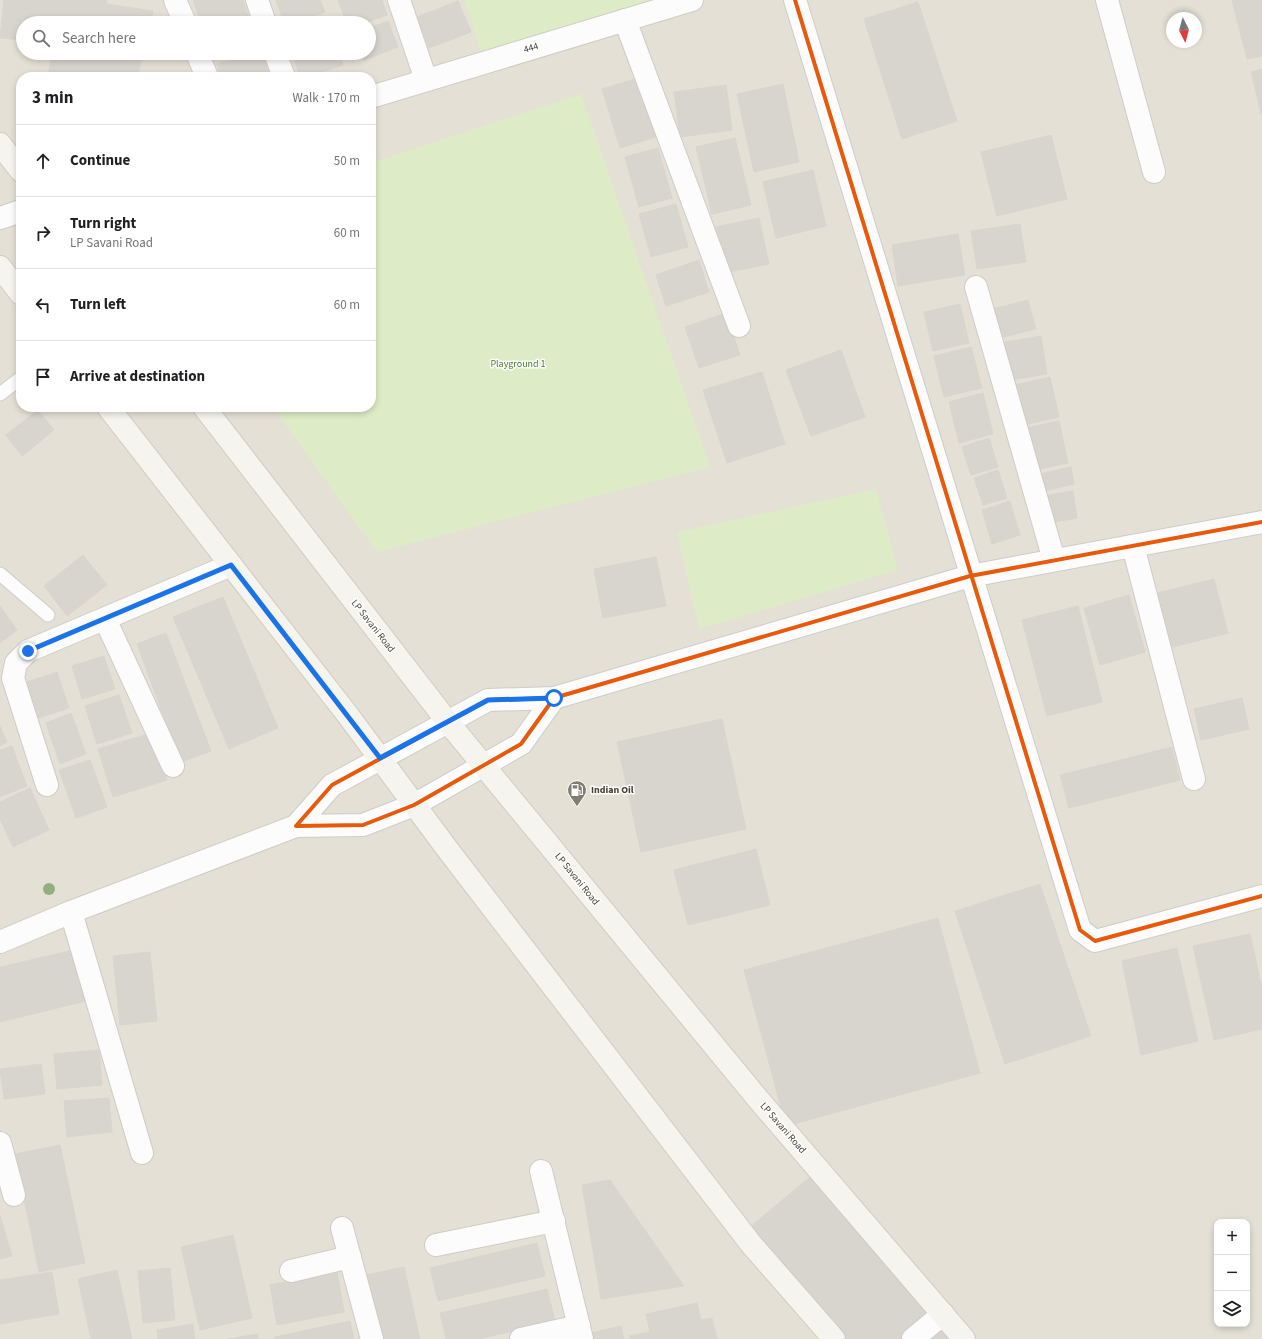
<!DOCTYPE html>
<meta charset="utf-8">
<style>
:root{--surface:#fff;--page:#f6f6f6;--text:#202124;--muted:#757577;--line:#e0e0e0}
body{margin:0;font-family:"Source Sans 3",sans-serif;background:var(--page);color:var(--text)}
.controls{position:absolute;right:12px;bottom:12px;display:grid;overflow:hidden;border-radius:8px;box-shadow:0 2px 6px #0003}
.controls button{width:36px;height:36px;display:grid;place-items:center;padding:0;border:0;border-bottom:1px solid var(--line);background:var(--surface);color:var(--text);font:20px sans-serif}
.compass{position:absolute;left:1166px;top:12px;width:36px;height:36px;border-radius:50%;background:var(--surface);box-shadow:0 2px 6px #0003;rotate:174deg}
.stop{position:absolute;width:12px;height:12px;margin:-9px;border:3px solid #1a73e8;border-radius:50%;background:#fff}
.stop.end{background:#1a73e8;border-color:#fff;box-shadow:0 1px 4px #0008}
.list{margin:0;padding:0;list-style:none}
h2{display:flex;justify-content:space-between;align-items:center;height:52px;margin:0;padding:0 16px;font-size:17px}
h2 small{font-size:13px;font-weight:400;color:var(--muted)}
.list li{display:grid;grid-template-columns:26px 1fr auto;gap:12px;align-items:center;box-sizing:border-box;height:72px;padding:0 16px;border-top:1px solid var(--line)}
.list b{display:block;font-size:15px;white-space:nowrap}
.list p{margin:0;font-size:13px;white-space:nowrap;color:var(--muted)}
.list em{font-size:13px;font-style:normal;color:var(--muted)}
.icon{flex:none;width:22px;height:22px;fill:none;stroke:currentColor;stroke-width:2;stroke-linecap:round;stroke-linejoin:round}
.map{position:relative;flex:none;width:1262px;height:1339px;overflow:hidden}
.search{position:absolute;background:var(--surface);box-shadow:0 2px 6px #0003;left:16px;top:16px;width:360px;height:44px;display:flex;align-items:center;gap:10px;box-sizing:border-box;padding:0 14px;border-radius:22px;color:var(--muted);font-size:15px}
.panel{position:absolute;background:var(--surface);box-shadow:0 2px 6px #0003;left:16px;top:72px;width:360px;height:340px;border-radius:16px}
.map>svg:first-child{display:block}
.residential{fill:#e5e0d5;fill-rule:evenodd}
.green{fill:#ddecc6}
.building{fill:#d8d5cf;stroke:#d9d5ce}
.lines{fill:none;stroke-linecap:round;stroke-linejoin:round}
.service-casing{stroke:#ceccc6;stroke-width:15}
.minor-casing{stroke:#ceccc6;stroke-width:24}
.tertiary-casing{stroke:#ceccc6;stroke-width:24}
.secondary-casing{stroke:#d0cbbf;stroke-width:24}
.service{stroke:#fdfcfc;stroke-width:13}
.minor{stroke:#fdfcfc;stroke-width:22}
.tertiary{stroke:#fdfcfc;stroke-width:22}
.secondary{stroke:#f6f4ee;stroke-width:22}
.cycleway-casing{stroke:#fff;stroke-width:6}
.cycleway{stroke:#e8590c;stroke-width:4}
.tree{fill:#92b07c}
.route{stroke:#1a73e8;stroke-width:5}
.labels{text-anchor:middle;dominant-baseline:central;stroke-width:3;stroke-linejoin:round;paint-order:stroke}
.street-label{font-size:10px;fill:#474034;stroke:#fff}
.park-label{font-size:10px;fill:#457d23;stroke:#fff}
.poi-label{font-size:10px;font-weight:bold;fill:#474034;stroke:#fff;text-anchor:start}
</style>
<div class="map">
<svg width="1262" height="1339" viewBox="0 0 1262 1339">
<rect width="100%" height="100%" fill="#f0eee8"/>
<path class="residential" d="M0,0H1262V1339H0ZM1172,18H1196V42H1172ZM23,23H369V53H23ZM21,77H371V407H21ZM1217,1222H1247V1324H1217Z"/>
<g class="green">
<polygon points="464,0 680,0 484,62"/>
<polygon points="581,94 710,467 377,552 273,407 371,407 371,163"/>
<polygon points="876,489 898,570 699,629 677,532"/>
</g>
<g class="building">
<polygon points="4,0 107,0 106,4 153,11 150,23 23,23 23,40 0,38"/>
<polygon points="193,0 243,0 248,16 228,23 201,23"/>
<polygon points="276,0 320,0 325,12 294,23 284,23"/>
<polygon points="338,0 382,0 387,15 365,23 347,23"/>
<polygon points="1232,0 1262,0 1262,56 1247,59"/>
<polygon points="458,1 471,32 429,48 417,17"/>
<polygon points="918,2 957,121 902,139 864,19"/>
<polygon points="326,17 328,23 308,23"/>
<polygon points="388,21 398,47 364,60 362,53 369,53 369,28"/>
<polygon points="52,53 143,53 137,77 48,77"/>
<polygon points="252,53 262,53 270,77 221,77 217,64"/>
<polygon points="292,53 339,53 343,65 307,77 300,77"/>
<polygon points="1262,69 1262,117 1251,72"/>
<polygon points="639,78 656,137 620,148 602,89"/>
<polygon points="783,84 799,162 754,172 737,94"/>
<polygon points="726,85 732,130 680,137 674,92"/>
<polygon points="1051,135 1067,199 997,216 981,152"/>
<polygon points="735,138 751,205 712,214 696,147"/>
<polygon points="658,148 672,198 639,207 625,157"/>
<polygon points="813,170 826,226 776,238 763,182"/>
<polygon points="676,204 688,247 651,257 639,214"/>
<polygon points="759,218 769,264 725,273 716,227"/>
<polygon points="1020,224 1026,262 977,269 971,231"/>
<polygon points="958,234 965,275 898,286 892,245"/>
<polygon points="699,260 709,292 666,306 656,275"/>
<polygon points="1028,300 1036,329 1000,338 992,309"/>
<polygon points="960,304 969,343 933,351 924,312"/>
<polygon points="726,313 740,355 699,368 685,327"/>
<polygon points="1041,336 1047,374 1011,380 1005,342"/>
<polygon points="971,347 982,388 944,397 934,356"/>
<polygon points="841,350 865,417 811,436 786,370"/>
<polygon points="762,372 785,444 727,463 703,390"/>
<polygon points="1050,377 1059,417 1020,426 1011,386"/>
<polygon points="983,393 993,434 959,443 949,402"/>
<polygon points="38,410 54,430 22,456 6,435"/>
<polygon points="1059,421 1068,463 1035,470 1026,428"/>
<polygon points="989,438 998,467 971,475 962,447"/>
<polygon points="1071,467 1074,484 1040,492 1036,475"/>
<polygon points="998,470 1007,498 983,505 974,478"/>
<polygon points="1073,491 1077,518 1048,523 1043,496"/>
<polygon points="1010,501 1020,535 992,544 982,510"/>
<polygon points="83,555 107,585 67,616 44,586"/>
<polygon points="656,557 666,606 603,618 594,569"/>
<polygon points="1214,579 1228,633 1172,647 1158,593"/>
<polygon points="1129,595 1145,652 1100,665 1084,608"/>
<polygon points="223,597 278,728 229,749 173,617"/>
<polygon points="0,606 17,630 0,643"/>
<polygon points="1078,606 1102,702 1047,716 1022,620"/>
<polygon points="166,633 211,751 181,762 137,644"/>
<polygon points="104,656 115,689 82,699 72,666"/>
<polygon points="57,672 69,708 38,718 27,682"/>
<polygon points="119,695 132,733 97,744 85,706"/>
<polygon points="1242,698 1249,729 1201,740 1194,709"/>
<polygon points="71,713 86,754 60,764 46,723"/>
<polygon points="722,719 746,829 641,852 617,742"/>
<polygon points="0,726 7,742 0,746"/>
<polygon points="152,733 167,780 113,797 98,749"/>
<polygon points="12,746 27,786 0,797 0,750"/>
<polygon points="1172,747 1180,780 1125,794 1117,761"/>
<polygon points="90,760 107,807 76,818 59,770"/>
<polygon points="1117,761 1125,794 1069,808 1060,775"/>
<polygon points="30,788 49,830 13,847 0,819 0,802"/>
<polygon points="756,849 770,905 688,925 674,870"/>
<polygon points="1040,884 1091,1036 1005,1064 955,911"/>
<polygon points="938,918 980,1073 786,1126 744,970"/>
<polygon points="1250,934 1262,988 1262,1029 1214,1040 1193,946"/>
<polygon points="1177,948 1198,1041 1141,1055 1122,961"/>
<polygon points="74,950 86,1001 0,1022 0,967"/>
<polygon points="150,952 157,1021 120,1025 113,956"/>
<polygon points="99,1050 102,1085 57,1089 54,1054"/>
<polygon points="41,1064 45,1094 4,1099 0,1069"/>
<polygon points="109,1098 112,1132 67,1137 64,1101"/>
<polygon points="60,1145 85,1263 39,1272 15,1154"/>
<polygon points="824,1165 973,1339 830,1339 741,1235"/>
<polygon points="610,1180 684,1286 601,1299 582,1185"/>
<polygon points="0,1215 12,1256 0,1259"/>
<polygon points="233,1235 252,1318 200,1330 181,1247"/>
<polygon points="537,1243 545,1276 438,1301 430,1268"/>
<polygon points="404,1267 420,1339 379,1339 365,1275"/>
<polygon points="170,1268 175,1320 143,1323 138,1271"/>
<polygon points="117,1270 132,1339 91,1339 78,1279"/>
<polygon points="52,1272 59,1314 0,1324 0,1280"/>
<polygon points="337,1272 344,1312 277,1325 270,1285"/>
<polygon points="547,1289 555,1321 479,1339 446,1339 440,1313"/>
<polygon points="697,1303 701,1320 712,1318 717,1339 630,1339 629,1336 650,1332 646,1314"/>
<polygon points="350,1321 354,1339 275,1339 275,1337"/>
<polygon points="193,1324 195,1339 158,1339 157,1330"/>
<polygon points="621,1326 624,1339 588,1339 587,1334"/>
<polygon points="258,1334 258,1339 227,1339"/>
</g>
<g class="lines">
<g class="service-casing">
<g id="service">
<polyline points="0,394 21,378"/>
<polyline points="0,574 48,615"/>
</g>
</g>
<g class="minor-casing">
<g id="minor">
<polyline points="175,0 185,23"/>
<polyline points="257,0 265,23"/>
<polyline points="399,0 426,80"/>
<polyline points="795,0 1080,930 1095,941 1262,896"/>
<polyline points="1107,0 1154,172"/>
<polyline points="625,20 739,326"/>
<polyline points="197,53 207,77"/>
<polyline points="275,53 284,77"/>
<polyline points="371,97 692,0"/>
<polyline points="0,218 21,211"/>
<polyline points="976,287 1054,560"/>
<polyline points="1133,546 1194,779"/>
<polyline points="105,619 173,766"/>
<polyline points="380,759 332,785 296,826 363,825 414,805"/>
<polyline points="47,785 13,678 16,663 28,651 231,565"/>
<polyline points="71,912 142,1153"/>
<polyline points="0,942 71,912 296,826"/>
<polyline points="0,1143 14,1195"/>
<polyline points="541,1171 582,1339"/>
<polyline points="342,1228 372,1339"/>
<polyline points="436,1245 554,1221"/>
<polyline points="291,1271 350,1257"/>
<polyline points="521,1339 579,1326"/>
<polyline points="913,1339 943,1314"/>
</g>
</g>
<g class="tertiary-casing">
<g id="tertiary">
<polyline points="380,759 488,700 554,698 970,576 1262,522"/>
<polyline points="414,805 521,744 554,698"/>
</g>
</g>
<g class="secondary-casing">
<g id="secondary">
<polyline points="0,144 21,171"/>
<polyline points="0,267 21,294"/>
<polyline points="108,407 347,714 448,850 751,1244 834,1339"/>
<polyline points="204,407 447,721 758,1099 964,1339"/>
</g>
</g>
<use href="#service" class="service"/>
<use href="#minor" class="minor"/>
<use href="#tertiary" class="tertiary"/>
<use href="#secondary" class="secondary"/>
<g class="cycleway-casing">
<g id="cycleway">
<polyline points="795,0 1080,930 1095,941 1262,896"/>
<polyline points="554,698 521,744 414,805 363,825 296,826 332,785 488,700 554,698 970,576 1262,522"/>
</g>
</g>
<use href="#cycleway" class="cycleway"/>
</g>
<circle class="tree" cx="49" cy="889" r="6"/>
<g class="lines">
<polyline class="route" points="28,651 231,565 380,758 488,700 554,698"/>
</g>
<defs>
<g id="fuel-pin" transform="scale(1)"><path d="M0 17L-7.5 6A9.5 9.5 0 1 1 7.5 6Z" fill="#827d73" stroke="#fff"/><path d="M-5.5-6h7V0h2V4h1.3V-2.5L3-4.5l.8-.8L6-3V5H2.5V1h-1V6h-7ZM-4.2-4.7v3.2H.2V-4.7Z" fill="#fff"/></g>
</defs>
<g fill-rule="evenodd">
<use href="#fuel-pin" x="577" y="790"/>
</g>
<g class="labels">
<g class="street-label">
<text transform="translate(531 48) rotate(-17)">444</text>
<text transform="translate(373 626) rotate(52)">LP Savani Road</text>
<text transform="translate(577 879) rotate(51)">LP Savani Road</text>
<text transform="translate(783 1128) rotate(49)">LP Savani Road</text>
</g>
<g class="park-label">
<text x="518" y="364">Playground 1</text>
</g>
<g class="poi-label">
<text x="591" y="790">Indian Oil</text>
</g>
</g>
</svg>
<div class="controls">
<button>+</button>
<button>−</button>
<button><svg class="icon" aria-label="layers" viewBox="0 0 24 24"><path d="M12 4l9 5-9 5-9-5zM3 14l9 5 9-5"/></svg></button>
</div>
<svg class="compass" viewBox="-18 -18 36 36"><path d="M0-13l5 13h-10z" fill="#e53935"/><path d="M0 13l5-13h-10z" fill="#757577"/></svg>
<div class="stop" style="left:554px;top:698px"></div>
<div class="stop end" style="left:28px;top:651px"></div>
<div class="search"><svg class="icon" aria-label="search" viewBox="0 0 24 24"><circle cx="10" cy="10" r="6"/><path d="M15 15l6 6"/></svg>Search here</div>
<section class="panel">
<h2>3 min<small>Walk · 170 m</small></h2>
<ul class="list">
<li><svg class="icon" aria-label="ahead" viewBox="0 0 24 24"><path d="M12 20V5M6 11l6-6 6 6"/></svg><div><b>Continue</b></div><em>50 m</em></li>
<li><svg class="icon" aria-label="right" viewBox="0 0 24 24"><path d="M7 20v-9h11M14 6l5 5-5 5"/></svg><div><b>Turn right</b><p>LP Savani Road</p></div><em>60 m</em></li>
<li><svg class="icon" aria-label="left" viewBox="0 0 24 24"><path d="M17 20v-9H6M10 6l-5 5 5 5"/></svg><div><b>Turn left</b></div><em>60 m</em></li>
<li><svg class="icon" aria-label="arrive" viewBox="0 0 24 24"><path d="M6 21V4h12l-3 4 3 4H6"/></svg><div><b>Arrive at destination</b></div></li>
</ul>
</section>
</div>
